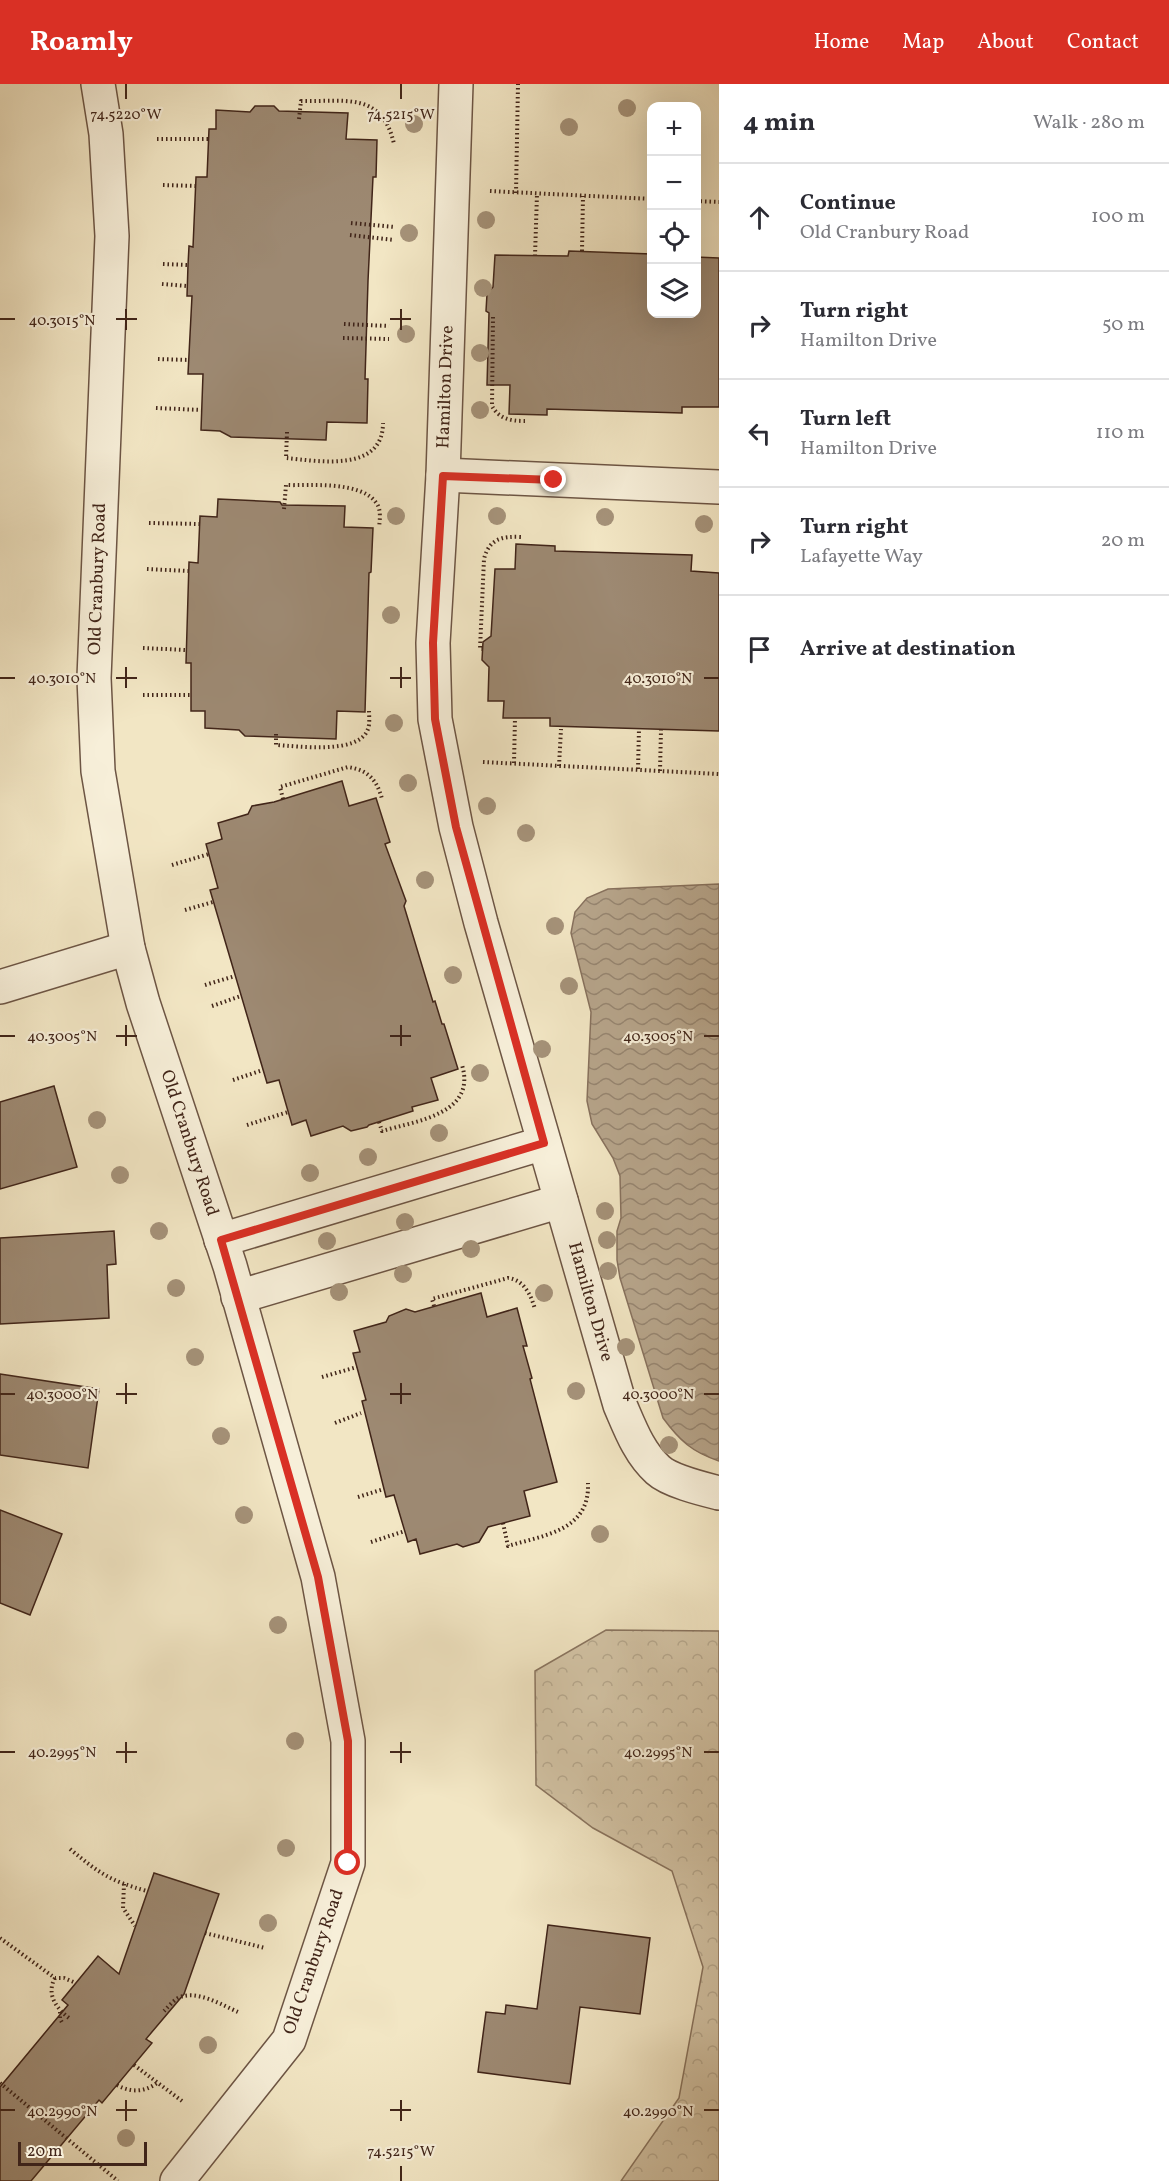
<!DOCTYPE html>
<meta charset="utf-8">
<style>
:root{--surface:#fff;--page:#f7f7f7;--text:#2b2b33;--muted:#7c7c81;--line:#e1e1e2;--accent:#d93025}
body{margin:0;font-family:Vollkorn,serif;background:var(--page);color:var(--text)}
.controls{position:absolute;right:18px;top:18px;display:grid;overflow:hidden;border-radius:12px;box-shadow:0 6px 24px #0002}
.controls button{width:54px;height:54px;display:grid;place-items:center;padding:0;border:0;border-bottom:2px solid var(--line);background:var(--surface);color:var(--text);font:30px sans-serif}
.scale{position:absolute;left:18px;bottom:15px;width:129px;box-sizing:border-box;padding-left:6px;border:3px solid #412519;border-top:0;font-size:16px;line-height:21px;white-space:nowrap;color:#412519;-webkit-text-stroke:4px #f7efd9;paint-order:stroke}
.stop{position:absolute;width:18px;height:18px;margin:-14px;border:4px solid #d93025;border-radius:50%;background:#fff}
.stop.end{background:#d93025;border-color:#fff;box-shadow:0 2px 6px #0008}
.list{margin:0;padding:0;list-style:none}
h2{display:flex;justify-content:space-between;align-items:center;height:78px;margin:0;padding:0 24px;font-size:26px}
h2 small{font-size:20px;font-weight:400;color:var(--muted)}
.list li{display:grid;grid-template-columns:39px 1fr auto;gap:18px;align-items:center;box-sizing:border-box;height:108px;padding:0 24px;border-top:2px solid var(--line)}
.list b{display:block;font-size:22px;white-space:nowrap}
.list p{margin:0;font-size:20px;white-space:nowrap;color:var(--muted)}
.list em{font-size:20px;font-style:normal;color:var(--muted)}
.icon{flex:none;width:33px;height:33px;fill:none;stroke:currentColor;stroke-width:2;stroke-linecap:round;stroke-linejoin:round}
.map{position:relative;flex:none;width:719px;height:2097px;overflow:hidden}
header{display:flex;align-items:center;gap:36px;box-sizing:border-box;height:84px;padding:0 30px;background:var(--accent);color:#fff}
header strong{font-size:28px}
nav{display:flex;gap:33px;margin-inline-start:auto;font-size:21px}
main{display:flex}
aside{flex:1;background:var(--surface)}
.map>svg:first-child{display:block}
.forest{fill:url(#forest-crowns);stroke:#8a7560;stroke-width:1.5}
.water{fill:url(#water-waves);stroke:#87715d;stroke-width:1.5}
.building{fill:#9d8972;stroke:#412519;stroke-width:1.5}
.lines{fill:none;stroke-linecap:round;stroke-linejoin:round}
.minor-casing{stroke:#6d5544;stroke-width:36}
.path{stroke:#412519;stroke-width:4;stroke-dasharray:1.5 3;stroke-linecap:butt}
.minor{stroke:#f7efd9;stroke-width:33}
.tree{fill:#a59279}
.route{stroke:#d93025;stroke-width:8}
.ticks{fill:none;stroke:#412519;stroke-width:2}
.labels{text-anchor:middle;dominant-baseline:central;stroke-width:4.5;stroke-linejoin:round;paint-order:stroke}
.street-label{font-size:18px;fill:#412519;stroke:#f7efd9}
.ticks-label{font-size:15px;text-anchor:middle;fill:#412519;stroke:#f7efd9;stroke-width:4.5;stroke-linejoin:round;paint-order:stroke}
</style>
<header>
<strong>Roamly</strong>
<nav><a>Home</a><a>Map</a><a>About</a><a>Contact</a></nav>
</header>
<main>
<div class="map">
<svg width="719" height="2097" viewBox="0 0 719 2097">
<defs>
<pattern id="forest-crowns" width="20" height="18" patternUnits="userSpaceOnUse" patternTransform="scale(1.5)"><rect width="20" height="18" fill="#d4c5a7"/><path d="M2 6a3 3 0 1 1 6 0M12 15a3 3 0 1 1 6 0" fill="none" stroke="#b7a98f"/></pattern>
<pattern id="water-waves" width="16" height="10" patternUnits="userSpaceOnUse" patternTransform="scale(1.5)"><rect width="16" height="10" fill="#b6a48a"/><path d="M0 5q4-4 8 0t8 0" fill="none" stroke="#968570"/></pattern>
</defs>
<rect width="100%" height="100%" fill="#f2e6c4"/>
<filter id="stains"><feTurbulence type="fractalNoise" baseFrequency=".00333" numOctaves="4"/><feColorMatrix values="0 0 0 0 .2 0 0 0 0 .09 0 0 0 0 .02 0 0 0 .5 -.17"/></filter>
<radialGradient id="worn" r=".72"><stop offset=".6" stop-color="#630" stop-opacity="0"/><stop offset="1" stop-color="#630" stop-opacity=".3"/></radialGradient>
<polygon class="forest" points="606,1546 719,1547 719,2097 621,2097 679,2014 703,1883 672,1787 593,1744 536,1701 535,1587"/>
<path class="water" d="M719,800V1377C692,1368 680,1357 663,1334L620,1194L617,1176V1147L621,1134L620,1092L613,1074L592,1040L587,1017L591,928L571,849L575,828L587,814L608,805Z"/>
<g class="building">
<polygon points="255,22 274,22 279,27 348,29 346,55 377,56 376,93 373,93 368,197 365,295 368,295 367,339 327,338 326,356 231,353 220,347 201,346 203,290 188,290 192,212 187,212 188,181 189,162 193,163 196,93 207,93 209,45 216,45 216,26 250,28"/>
<polygon points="569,167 651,170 651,230 696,230 696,173 719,174 719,323 682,323 682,329 547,325 547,331 509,330 510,301 487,301 489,229 486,227 487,210 493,203 495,171 568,172"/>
<polygon points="218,415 280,418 282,421 345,422 344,443 373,444 371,488 369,489 365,628 337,627 336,655 245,652 239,646 205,644 205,627 191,627 191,579 186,579 189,478 198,479 200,432 217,433"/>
<polygon points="516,460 555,462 555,467 692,471 691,487 719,489 719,647 550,642 550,634 503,634 504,617 488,617 489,583 482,576 483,558 491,552 495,485 515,485"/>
<polygon points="342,697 349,722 376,714 390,758 385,760 406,817 404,822 433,918 435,917 442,940 444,940 458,985 431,994 438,1016 412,1023 413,1027 369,1041 367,1043 351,1047 343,1042 311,1052 306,1036 292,1041 279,996 267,999 210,806 218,804 206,760 222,755 218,739 248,730 252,722 274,718"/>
<polygon points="54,1002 77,1083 0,1105 0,1018"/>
<polygon points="114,1147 116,1180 107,1181 109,1234 0,1240 0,1154"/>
<polygon points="481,1209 487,1233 517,1224 527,1262 523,1262 532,1294 530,1295 557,1398 524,1407 530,1432 488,1443 479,1458 463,1463 457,1460 420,1470 416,1455 408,1458 394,1411 386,1413 362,1317 366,1316 353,1269 360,1268 354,1247 386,1238 389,1232 406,1225 415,1228"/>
<polygon points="0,1290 99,1305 88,1384 0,1371"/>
<polygon points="0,1426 62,1450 30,1531 0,1519"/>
<polygon points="154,1789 219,1810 184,1910 146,1955 152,1959 102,2019 99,2016 31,2097 0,2097 0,2003 68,1921 62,1916 98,1872 119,1890"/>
<polygon points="548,1841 650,1854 640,1930 580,1923 570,2000 478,1988 486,1928 505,1930 506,1921 537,1925"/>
</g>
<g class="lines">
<g class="minor-casing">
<g id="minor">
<polyline points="98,0 106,50 112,152 94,594 98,687 128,864 143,919 230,1182 318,1493 348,1657 348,1779 289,1956 177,2097"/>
<path d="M456,0L443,391L433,559L435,635L456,743L481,839L620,1321C630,1344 639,1369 658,1386C670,1397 703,1405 719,1409"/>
<polyline points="443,391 719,403"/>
<polyline points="0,903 128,864"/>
<polyline points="221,1156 544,1059"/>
<polyline points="238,1213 561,1117"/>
</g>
</g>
<g class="path">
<path d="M299,35L301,17C345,18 382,7 394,60"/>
<polyline points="157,55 209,55"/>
<polyline points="163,101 196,102"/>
<polyline points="490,107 652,115"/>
<polyline points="516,109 518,0"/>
<polyline points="696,117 719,118"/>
<polyline points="351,139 395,143"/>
<polyline points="350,151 394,156"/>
<polyline points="582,167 583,112"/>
<polyline points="535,172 537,110"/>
<polyline points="163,180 188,181"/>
<polyline points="162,200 187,202"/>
<path d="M493,233L492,322C499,335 511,337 525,337"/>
<polyline points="344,240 389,242"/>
<polyline points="343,254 389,255"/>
<polyline points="158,275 189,276"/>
<polyline points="156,324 201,326"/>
<path d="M287,348L286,374C318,377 383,389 383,339"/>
<path d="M284,425L286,401C309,402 362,396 377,420C381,426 380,436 379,443"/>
<polyline points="149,439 200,440"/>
<polyline points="147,485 188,487"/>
<polyline points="143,564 186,566"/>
<path d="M483,565H480L484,475C489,455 502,452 521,453"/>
<polyline points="143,611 191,611"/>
<path d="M276,650V661C298,662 359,671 368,645C370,640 369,632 369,626"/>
<polyline points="483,678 719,690"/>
<polyline points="514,679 515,634"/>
<polyline points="559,682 561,645"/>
<polyline points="638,685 639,645"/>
<polyline points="660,687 661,646"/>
<path d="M283,715L280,703L348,683C368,686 377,696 382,715"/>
<polyline points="172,781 209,770"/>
<polyline points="185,826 213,818"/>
<polyline points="205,901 235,892"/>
<polyline points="212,922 241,912"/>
<polyline points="233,996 263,986"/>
<path d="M379,1038L382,1047C416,1037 477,1030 462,981"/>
<polyline points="247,1041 288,1028"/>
<path d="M434,1222L432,1215L508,1194C524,1196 531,1211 535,1225"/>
<polyline points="322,1293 357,1283"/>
<polyline points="335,1339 361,1329"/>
<polyline points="358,1413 384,1405"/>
<path d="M503,1439L508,1462C544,1451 590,1447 588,1399"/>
<polyline points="371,1458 405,1447"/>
<path d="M70,1765C99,1789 110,1797 147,1807"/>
<polyline points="124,1800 123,1824 135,1842"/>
<polyline points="205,1849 265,1864"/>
<polyline points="0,1854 55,1894 64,1894 76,1899"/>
<path d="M55,1894C46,1910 56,1924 69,1934"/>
<path d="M164,1927C168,1923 173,1917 178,1914C196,1905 222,1921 238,1928"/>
<polyline points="60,1928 60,1935 63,1940"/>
<polyline points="134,1981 182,2017"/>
<polyline points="0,1999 118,2097"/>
<path d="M117,2001C131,2009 145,2008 157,1999"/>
</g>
<use href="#minor" class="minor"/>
</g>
<g class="tree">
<circle cx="627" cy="24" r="9"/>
<circle cx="414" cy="40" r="9"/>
<circle cx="569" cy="43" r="9"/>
<circle cx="486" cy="136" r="9"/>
<circle cx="409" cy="149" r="9"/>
<circle cx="483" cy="204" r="9"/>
<circle cx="406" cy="250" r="9"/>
<circle cx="480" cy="269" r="9"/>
<circle cx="480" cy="326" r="9"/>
<circle cx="396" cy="432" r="9"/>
<circle cx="497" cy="432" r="9"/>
<circle cx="605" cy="433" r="9"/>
<circle cx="704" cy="440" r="9"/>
<circle cx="391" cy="531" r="9"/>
<circle cx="394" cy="639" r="9"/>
<circle cx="408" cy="699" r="9"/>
<circle cx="487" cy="722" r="9"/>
<circle cx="526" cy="749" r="9"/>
<circle cx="425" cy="796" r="9"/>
<circle cx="555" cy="842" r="9"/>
<circle cx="453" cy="891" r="9"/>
<circle cx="569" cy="902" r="9"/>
<circle cx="542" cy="965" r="9"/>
<circle cx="480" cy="989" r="9"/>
<circle cx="97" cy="1036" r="9"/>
<circle cx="439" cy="1049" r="9"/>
<circle cx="368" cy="1073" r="9"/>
<circle cx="310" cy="1089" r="9"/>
<circle cx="120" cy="1091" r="9"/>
<circle cx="605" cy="1127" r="9"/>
<circle cx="405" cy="1138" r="9"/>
<circle cx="159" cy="1147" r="9"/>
<circle cx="607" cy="1156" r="9"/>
<circle cx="327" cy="1157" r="9"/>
<circle cx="471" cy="1165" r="9"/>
<circle cx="608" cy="1187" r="9"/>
<circle cx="403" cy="1190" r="9"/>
<circle cx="176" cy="1204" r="9"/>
<circle cx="339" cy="1208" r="9"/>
<circle cx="544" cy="1209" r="9"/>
<circle cx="626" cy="1263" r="9"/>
<circle cx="195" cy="1273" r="9"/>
<circle cx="576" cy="1307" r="9"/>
<circle cx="221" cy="1352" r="9"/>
<circle cx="669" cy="1361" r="9"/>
<circle cx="244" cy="1431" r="9"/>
<circle cx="600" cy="1450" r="9"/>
<circle cx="278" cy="1541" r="9"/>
<circle cx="295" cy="1657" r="9"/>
<circle cx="286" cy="1764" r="9"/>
<circle cx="268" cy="1839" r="9"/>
<circle cx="208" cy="1961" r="9"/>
<circle cx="126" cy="2054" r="9"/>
</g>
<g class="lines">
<polyline class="route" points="348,1779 348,1657 318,1493 221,1156 544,1059 456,743 435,635 433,559 443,392 554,396"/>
</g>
<path class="ticks" d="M126,0V15M401,0V15M126,225V246M401,225V246M0,235H15M116,235H137M390,235H411M126,583V604M401,583V604M0,594H15M116,594H137M390,594H411M704,594H719M126,941V962M401,941V962M0,952H15M116,952H137M390,952H411M704,952H719M126,1299V1320M401,1299V1320M0,1310H15M116,1310H137M390,1310H411M704,1310H719M126,1658V1679M401,1658V1679M0,1668H15M116,1668H137M390,1668H411M704,1668H719M126,2016V2037M401,2016V2037M0,2026H15M116,2026H137M390,2026H411M704,2026H719M401,2082V2097"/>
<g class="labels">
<g class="street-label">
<text transform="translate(446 303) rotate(-88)">Hamilton Drive</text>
<text transform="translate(98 495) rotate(-88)">Old Cranbury Road</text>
<text transform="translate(189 1059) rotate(72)">Old Cranbury Road</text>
<text transform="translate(590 1218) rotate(74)">Hamilton Drive</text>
<text transform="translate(314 1878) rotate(-71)">Old Cranbury Road</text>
</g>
</g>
<g class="ticks-label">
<text x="126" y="35">74.5220°W</text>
<text x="401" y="35">74.5215°W</text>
<text x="62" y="241">40.3015°N</text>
<text x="62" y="599">40.3010°N</text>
<text x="658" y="599">40.3010°N</text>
<text x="62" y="957">40.3005°N</text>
<text x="658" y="957">40.3005°N</text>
<text x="62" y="1315">40.3000°N</text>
<text x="658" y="1315">40.3000°N</text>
<text x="62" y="1673">40.2995°N</text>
<text x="658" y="1673">40.2995°N</text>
<text x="62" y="2032">40.2990°N</text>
<text x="658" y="2032">40.2990°N</text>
<text x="401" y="2072">74.5215°W</text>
</g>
<rect width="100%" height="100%" filter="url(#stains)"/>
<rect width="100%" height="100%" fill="url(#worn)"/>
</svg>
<div class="controls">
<button>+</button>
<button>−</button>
<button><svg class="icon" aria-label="locate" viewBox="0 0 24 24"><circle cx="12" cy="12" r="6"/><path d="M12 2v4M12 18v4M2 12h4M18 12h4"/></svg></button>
<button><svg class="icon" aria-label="layers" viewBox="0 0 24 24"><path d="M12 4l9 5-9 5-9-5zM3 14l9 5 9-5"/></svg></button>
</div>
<div class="scale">20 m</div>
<div class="stop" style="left:348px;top:1779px"></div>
<div class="stop end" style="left:554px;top:396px"></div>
</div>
<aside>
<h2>4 min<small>Walk · 280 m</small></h2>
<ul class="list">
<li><svg class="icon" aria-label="ahead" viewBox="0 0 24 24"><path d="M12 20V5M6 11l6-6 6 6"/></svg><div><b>Continue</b><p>Old Cranbury Road</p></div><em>100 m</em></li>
<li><svg class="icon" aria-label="right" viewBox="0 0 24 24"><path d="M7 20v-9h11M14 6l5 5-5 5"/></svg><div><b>Turn right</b><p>Hamilton Drive</p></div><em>50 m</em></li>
<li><svg class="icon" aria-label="left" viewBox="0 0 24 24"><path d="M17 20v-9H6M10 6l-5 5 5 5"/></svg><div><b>Turn left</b><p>Hamilton Drive</p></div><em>110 m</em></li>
<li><svg class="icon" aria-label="right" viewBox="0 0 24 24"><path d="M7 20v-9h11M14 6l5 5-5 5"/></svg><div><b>Turn right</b><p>Lafayette Way</p></div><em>20 m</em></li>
<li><svg class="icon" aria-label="arrive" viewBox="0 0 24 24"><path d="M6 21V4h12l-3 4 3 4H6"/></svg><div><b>Arrive at destination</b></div></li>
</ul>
</aside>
</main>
